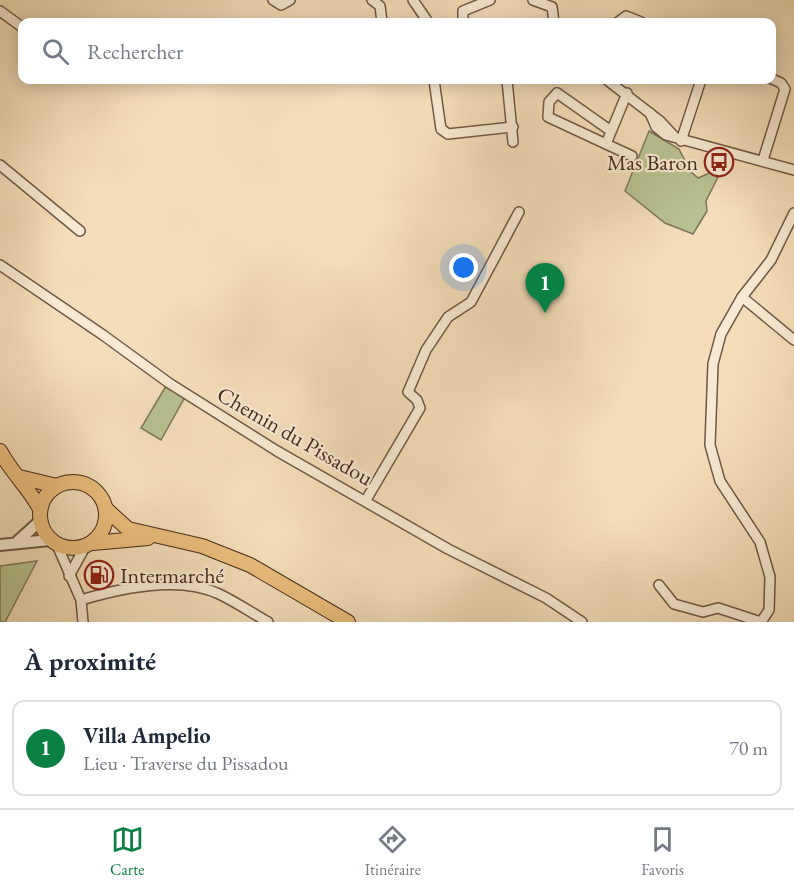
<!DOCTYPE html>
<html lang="fr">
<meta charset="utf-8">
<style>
:root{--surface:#fff;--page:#f6f6f7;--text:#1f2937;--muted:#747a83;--line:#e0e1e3;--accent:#0b8043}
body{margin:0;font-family:"EB Garamond",serif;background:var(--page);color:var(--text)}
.you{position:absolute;left:464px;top:268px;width:21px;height:21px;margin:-15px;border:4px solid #fff;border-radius:50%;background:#1a73e8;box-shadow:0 0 0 9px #1a73e833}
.badge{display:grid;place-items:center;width:39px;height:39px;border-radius:50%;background:var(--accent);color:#fff;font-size:20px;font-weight:700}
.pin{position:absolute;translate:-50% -50px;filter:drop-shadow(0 2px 3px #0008)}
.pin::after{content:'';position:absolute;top:32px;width:21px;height:18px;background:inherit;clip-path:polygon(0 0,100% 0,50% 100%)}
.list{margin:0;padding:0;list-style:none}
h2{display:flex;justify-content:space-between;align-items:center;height:78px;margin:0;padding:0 24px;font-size:26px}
h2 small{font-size:20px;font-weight:400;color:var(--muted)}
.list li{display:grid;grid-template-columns:39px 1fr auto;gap:18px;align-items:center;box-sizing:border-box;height:96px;margin:0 12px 12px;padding:0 12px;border:2px solid var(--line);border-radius:12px}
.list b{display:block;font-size:22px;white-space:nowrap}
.list p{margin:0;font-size:20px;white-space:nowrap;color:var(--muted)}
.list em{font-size:20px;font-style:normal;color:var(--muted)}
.icon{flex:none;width:33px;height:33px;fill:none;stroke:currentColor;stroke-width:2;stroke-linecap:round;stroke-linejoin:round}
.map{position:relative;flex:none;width:794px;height:622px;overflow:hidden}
.search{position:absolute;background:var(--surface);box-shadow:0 3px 15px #0003;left:18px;right:18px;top:18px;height:66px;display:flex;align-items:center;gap:15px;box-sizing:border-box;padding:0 21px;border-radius:12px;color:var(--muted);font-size:22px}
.sheet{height:186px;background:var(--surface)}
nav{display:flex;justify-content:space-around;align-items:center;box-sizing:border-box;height:84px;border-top:2px solid var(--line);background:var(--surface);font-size:16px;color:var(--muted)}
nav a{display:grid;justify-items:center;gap:3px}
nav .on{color:var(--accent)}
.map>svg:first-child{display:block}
.green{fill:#b9c292;stroke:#7f7658;stroke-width:1.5}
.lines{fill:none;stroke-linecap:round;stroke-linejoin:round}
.minor-casing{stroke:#715745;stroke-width:12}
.tertiary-casing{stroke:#715745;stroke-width:14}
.primary-casing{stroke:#452a1e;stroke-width:16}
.minor{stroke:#f8ead2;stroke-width:9}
.tertiary{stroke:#f8ead2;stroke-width:10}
.primary{stroke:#eabf7d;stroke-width:14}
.labels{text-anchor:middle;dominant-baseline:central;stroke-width:4.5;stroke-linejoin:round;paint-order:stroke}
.poi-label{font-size:22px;fill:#452a1e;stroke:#f8ead2;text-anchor:end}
.street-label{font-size:22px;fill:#452a1e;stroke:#f8ead2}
</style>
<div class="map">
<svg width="794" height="622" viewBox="0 0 794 622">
<rect width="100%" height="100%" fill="#f4deba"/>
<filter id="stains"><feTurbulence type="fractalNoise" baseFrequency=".00333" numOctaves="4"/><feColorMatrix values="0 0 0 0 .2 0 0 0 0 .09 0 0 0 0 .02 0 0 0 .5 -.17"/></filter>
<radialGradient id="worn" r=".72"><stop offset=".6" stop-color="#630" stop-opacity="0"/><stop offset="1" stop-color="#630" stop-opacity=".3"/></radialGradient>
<g class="green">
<polygon points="649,131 679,149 690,171 698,178 723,167 706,201 707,211 693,234 665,223 625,191"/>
<polygon points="166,386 185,397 161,440 141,428"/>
<polygon points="37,561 5,622 0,622 0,566"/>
</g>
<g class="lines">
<g class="minor-casing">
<g id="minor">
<polyline points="273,0 281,5 290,0"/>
<polyline points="372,0 380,6 382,22"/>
<polyline points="413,0 428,22"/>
<polyline points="533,0 552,7 554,22"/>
<polyline points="0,11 22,27"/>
<polyline points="463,22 463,11 490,0"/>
<polyline points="618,22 626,16 641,22"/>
<polyline points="434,80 441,129 448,134 513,127"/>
<polyline points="507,80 513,142"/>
<polyline points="607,80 660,121 674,136"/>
<polyline points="650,113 656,127 666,135 794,170"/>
<polyline points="611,131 557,93 549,102 548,117 606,144 627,93"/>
<polyline points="681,141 701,80"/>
<polyline points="606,144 632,156"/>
<polyline points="763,160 785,89 781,83 772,79"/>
<polyline points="0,165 80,231"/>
<polyline points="0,265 103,335 169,383 277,451 448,549 546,598 582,622"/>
<polyline points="742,297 794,340"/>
<polyline points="366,500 420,408 417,400 408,392 426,350 448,317 471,302 519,212"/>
<polyline points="57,545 81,600 83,622"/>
<polyline points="69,576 85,547"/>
<polyline points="659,585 674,604 703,612 718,608 761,622"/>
<path d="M81,600C121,588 179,575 219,594C236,602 252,613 268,622"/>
<polyline points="761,622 769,610 770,577 760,542 720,481 710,445 713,364 721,334 742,297 771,260 794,213"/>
</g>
</g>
<g class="tertiary-casing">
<g id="tertiary">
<polyline points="18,541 40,521"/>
<polyline points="0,545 50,540"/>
</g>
</g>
<g class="primary-casing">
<g id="primary">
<path d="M0,451C11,472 29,488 40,509"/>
<polyline points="19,477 57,486"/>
<circle cx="73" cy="515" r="33"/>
<polyline points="106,509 128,529 202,546 250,565 348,622"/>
<polyline points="93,543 148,538"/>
</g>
</g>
<use href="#minor" class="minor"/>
<use href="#tertiary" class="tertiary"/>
<use href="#primary" class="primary"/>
</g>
<defs>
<g id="bus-ring" transform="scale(1.5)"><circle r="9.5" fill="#f8ead2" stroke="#8f2418" stroke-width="1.5"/><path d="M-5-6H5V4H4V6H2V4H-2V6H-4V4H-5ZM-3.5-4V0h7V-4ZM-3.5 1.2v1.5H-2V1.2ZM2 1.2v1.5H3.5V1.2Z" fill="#8f2418"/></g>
<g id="fuel-ring" transform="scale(1.5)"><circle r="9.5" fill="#f8ead2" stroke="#8f2418" stroke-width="1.5"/><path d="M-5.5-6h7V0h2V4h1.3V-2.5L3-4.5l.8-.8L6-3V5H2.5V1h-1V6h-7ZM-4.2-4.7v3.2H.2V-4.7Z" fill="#8f2418"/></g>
</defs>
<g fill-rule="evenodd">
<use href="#bus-ring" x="719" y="162"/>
<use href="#fuel-ring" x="99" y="575"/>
</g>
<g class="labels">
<g class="poi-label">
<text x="698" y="162">Mas Baron</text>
<text x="120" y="575" text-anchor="start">Intermarché</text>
</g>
<g class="street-label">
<text transform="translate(295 436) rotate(30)">Chemin du Pissadou</text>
</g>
</g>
<rect width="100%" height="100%" filter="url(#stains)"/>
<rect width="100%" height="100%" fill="url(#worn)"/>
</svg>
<div class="you"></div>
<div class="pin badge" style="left:545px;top:313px">1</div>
<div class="search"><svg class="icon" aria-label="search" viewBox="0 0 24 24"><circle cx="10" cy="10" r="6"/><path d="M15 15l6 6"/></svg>Rechercher</div>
</div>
<section class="sheet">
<h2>À proximité<small></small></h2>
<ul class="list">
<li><span class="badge">1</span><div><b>Villa Ampelio</b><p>Lieu · Traverse du Pissadou</p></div><em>70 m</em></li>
</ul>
</section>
<nav>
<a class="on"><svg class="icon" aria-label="map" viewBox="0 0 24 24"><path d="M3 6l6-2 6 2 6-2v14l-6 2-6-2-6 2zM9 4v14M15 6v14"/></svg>Carte</a>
<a><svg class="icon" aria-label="directions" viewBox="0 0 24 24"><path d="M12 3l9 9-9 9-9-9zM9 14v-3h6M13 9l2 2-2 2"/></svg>Itinéraire</a>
<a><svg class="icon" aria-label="saved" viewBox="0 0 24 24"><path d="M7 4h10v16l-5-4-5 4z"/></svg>Favoris</a>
</nav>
